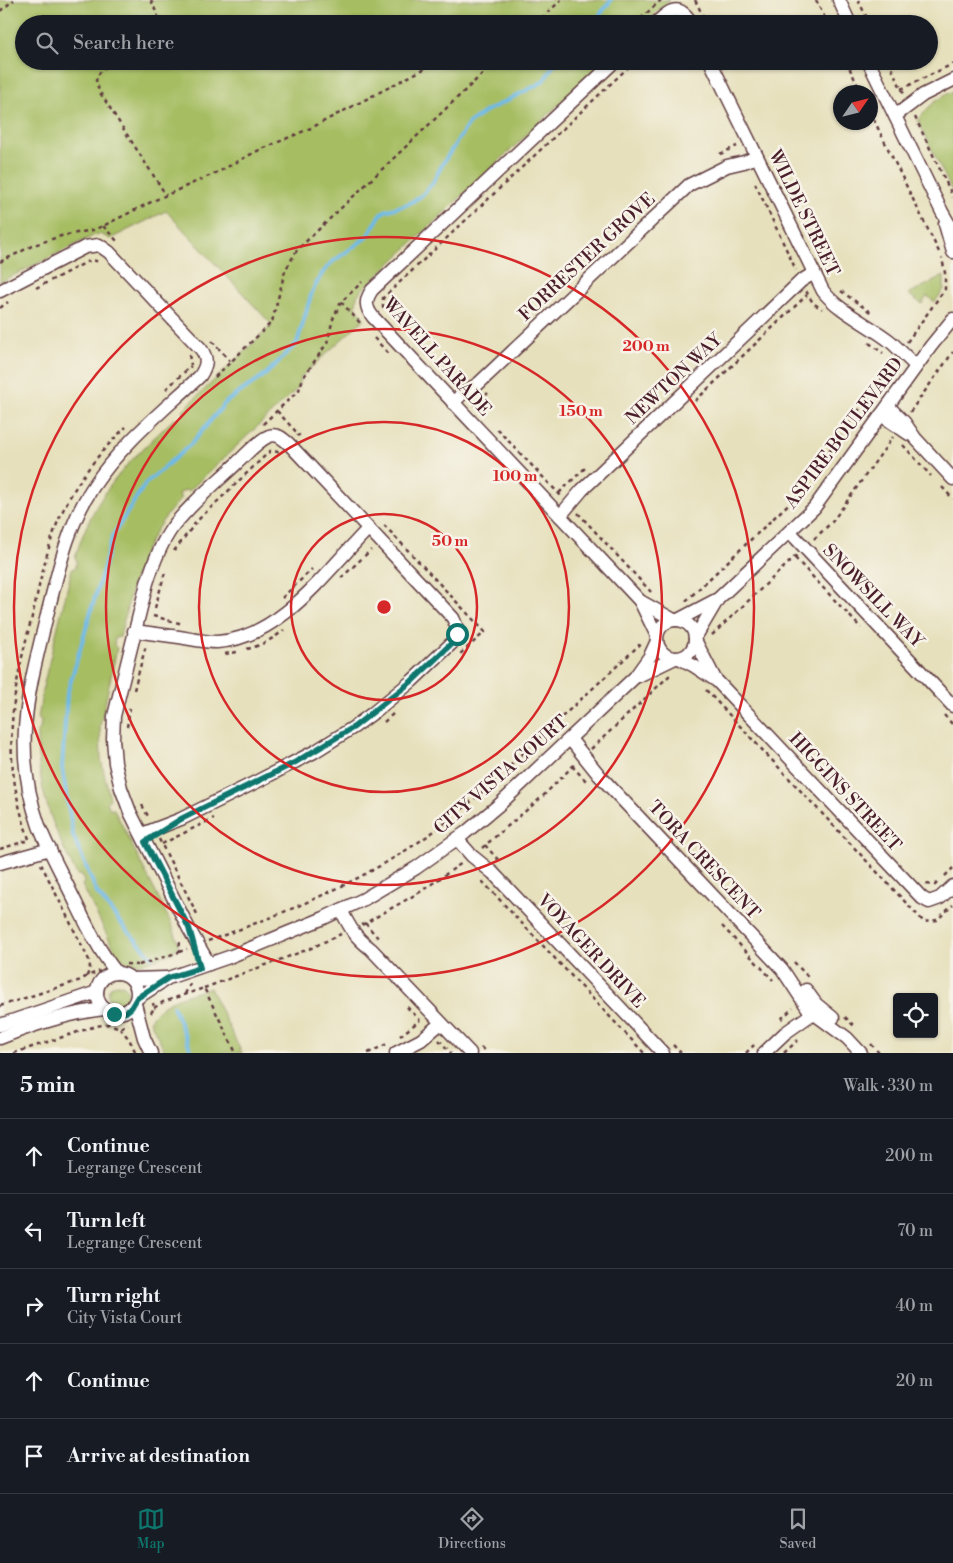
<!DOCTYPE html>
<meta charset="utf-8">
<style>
:root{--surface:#171b24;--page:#242831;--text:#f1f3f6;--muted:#9ea1a6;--line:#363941;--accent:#0f766e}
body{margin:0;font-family:"Libre Bodoni",serif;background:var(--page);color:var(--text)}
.controls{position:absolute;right:15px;bottom:15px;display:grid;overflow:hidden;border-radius:5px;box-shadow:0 1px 4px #0004}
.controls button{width:45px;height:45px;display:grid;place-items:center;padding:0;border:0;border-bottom:1px solid var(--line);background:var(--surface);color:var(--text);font:25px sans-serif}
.compass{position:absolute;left:833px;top:85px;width:45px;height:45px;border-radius:50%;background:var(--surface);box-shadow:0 1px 4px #0004;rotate:55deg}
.stop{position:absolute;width:15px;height:15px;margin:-11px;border:4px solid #0f766e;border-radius:50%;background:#fff}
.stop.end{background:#0f766e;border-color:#fff;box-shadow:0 1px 5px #0008}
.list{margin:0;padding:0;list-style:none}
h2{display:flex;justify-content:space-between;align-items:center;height:65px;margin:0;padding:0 20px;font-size:21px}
h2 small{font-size:16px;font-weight:400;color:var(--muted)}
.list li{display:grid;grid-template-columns:32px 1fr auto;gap:15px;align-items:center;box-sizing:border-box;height:75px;padding:0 20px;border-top:1px solid var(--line)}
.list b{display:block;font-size:19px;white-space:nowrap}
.list p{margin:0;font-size:16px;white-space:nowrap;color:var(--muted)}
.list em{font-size:16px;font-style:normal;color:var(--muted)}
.icon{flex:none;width:28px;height:28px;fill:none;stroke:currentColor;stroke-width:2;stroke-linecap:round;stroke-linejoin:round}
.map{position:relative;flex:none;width:953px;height:1053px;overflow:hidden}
.search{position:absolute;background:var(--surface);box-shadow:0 1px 4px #0004;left:15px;right:15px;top:15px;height:55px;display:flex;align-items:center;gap:12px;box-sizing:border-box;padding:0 18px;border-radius:28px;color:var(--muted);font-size:19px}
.sheet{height:440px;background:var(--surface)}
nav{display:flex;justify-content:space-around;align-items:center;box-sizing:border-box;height:70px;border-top:1px solid var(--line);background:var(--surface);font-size:14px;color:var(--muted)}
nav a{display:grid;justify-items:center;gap:2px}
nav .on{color:var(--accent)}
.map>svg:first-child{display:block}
.green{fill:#a6bd62;stroke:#786e46}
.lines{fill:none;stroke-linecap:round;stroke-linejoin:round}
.stream{stroke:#6db9e7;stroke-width:4}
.minor-casing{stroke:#613c41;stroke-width:15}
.path{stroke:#613c41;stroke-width:2.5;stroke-dasharray:4 4;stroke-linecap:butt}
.minor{stroke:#fff;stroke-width:12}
.route{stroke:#0f766e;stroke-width:6}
.ring{fill:none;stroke:#d62828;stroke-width:2.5}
.labels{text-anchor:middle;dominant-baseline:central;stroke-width:5;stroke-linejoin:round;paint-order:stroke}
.street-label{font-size:18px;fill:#4a1f2b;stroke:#f7f3e8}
.centre{fill:#d62828;stroke:#f7f3e8;stroke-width:2.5}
.ring-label{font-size:15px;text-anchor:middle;font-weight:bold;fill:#d62828;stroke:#f7f3e8;stroke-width:5;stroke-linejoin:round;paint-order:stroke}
</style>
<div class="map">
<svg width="953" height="1053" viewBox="0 0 953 1053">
<rect width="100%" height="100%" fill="#f7f3e8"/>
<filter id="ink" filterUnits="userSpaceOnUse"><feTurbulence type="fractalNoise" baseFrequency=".02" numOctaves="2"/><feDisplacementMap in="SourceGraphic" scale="10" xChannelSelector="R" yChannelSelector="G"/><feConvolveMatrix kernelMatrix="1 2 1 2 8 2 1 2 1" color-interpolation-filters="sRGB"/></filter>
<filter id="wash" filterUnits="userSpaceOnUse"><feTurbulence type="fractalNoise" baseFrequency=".0096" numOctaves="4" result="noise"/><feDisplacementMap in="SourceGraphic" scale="20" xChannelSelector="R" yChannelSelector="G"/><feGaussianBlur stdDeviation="1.12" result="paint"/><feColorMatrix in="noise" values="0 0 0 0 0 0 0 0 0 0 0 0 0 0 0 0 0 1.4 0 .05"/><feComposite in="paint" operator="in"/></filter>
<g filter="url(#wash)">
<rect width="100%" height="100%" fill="#e6e0bc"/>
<g class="green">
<path d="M0,0H670L645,24H24V61H605L360,292L357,296L356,306L364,319L301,377L297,389L189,491L185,490L179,494L181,499C140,541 133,583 120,637L115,638L114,645L117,648L100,727L101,759L110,799L107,802L110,809H114L172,925L179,944L176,950L172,953C158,958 135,970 121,959C118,957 116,952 114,949L82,885L84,882L81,875H77C51,825 37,788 37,731L40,729L41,721L38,719L43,687L72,569L75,568L77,561L75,558C94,493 127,463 175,418L179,419L184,414L183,410L272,325L166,211L110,239L100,234L95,235L0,282Z"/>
<path d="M953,91V193L918,121C929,105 935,100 953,91Z"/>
<polygon points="944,276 944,289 935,302 927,296 922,304 908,294"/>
<circle cx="118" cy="994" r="10"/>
<path d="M210,988L242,1053H166L150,1021C159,999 190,995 210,988Z"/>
</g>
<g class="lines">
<g class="stream">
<polyline points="593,24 611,0"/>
<polyline points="152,957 124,927 97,893 73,835 62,768 67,694 113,535 145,484 191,444 226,402 266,374 297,343 312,292 321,275 331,263 367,237 381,214 385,211 408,204 421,196 432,184 443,163 469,123 486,111 539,84 545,79 556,61"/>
<polyline points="173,1006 192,1053"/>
</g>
</g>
</g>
<g filter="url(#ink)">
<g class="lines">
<g class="minor-casing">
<g id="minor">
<polyline points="839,0 850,24"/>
<path d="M655,24C670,10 679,2 692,24"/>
<path d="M615,61L372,290C365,300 365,307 373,317L640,601L674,620"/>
<path d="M710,61L823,291C839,312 870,325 891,342C900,350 907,358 916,366"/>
<polyline points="868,61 942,212 953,231"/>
<polyline points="895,116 923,95 953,80"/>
<polyline points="945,224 953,252"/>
<path d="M0,291L85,247L99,245L109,252L201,349C208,359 207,365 200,376C163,411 121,444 93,487C68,525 59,568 48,611C29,689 11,747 39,826C48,849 60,870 70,891C84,919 97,949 117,973"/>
<polyline points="453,403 463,393 478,384 689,185 727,166 744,162 757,157"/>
<polyline points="888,406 904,422 915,438 953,479"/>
<polyline points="881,415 909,434"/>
<polyline points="560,516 582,490 801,281 814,273"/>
<polyline points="790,532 953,706"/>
<polyline points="640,601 657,636"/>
<polyline points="678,620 716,600"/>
<circle cx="676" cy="639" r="19"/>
<path d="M134,631C149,633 164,635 179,637C192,639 204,642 217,642C281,638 327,570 369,528"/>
<polyline points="695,638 718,599 814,508 931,346 953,319"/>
<polyline points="695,640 715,679"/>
<polyline points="679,658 694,666 717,681 922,898 929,902 940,898 953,886"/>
<polyline points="638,676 675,658"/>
<polyline points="570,739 599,775 782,969 809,1010 847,1038 861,1053"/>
<path d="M142,834L181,819L258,781L314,752L354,727L373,713L412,681L452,643L457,634L458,630L453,618L289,444C283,439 278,433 269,436C257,441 246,455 237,463C215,484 190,504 172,528C160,545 153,564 147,583L114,716L113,739L115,763L121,788L130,812L189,929L209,964"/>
<polyline points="457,839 472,856 493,873 663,1053"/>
<polyline points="0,863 50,849"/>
<path d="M341,910C350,928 355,937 371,949L470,1053"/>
<circle cx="117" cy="993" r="20"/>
<polyline points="132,979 166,978"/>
<polyline points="806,990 816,1004 833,1018"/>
<polyline points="137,998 168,978 229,957 324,918 364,899 416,868 465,833 500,804 635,677 650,656 657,641"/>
<polyline points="135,1004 144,1038 151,1053"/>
<polyline points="0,1025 97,992"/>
<path d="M0,1038C32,1025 69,1013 104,1009"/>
<polyline points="396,1053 421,1040 441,1023"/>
<polyline points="764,1053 785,1033 809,1016 815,1006"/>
</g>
</g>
<g class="path">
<polyline points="151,0 159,19 160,24"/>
<polyline points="695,0 707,24"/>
<polyline points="816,0 828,24"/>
<polyline points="858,0 870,24"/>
<polyline points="0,11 14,0"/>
<polyline points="536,24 561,0"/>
<polyline points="635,24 661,0"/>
<polyline points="113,61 100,72 96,80 99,91 166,195"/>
<polyline points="846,61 861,92"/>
<polyline points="888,61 904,94"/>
<polyline points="901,89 953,64"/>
<polyline points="870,112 940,254"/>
<polyline points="915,117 953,197"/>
<polyline points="720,154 737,146"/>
<polyline points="755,183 796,270"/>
<polyline points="103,226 119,243"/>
<polyline points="0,262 34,245 61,236 93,230 103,226 153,201 220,171 255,152 311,128 422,70 443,61"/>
<polyline points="36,288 91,260 101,262"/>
<polyline points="806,291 813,303 822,309"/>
<polyline points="841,291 873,314"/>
<polyline points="341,302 362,325"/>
<polyline points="0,308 8,302"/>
<polyline points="383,308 383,298 635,61"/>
<polyline points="374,338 389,354"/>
<polyline points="212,341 230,361"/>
<polyline points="907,342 945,289 945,273 942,258"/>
<polyline points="869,343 883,353"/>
<polyline points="189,355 191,365"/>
<polyline points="215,377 272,322 285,271 297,250 496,61"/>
<polyline points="166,389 191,366"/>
<polyline points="695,401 807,295"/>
<polyline points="475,406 488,393"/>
<polyline points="277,411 299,435 297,436"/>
<polyline points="910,412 953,352"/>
<polyline points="263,424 299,390 303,378 327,343 333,319 341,302 362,282"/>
<polyline points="497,429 562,497"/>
<polyline points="903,445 931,476"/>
<polyline points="942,487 953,499"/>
<polyline points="559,493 586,467"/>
<polyline points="578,513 651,592"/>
<polyline points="384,525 485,632 459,655"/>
<polyline points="814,539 832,522 893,437"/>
<polyline points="174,551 197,521 270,451 280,452"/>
<polyline points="795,558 861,628"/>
<polyline points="341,578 371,550"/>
<polyline points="282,598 312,569"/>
<polyline points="686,601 799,494 894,361"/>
<polyline points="155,608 165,572"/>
<polyline points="153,616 183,624"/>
<polyline points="712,635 797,555"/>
<path d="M247,649C260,646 273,639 284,630"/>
<polyline points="225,654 237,652"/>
<polyline points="134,690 146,645"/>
<polyline points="706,690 924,922 937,920 953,905"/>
<polyline points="944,715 953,725"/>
<polyline points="384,722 393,714"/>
<polyline points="127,727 130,708"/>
<polyline points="591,749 669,676 667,674"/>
<polyline points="572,766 588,783"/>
<polyline points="142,805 149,818"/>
<path d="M29,839C0,757 11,695 33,613C39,586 45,558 54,532C68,492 95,456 126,427"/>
<polyline points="159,839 197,914"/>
<polyline points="162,844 214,818"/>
<polyline points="485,845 501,863"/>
<polyline points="482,848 542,797 576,763"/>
<polyline points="0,849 29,840"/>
<polyline points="41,864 89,960 90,967 87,976"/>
<polyline points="945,876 953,868"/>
<polyline points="482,881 644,1053"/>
<polyline points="926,884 935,885 937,883"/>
<polyline points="365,923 379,939"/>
<polyline points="362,925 420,892 462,863"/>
<polyline points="722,926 773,980"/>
<path d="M208,941C285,913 358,884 426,837C466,809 502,774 537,740C571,708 606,677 639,645L641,646"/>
<polyline points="179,952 187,949"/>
<polyline points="794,962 809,978"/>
<polyline points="126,964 138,965"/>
<polyline points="139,965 179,952 180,940"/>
<polyline points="204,988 309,949 341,934"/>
<polyline points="185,994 190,984"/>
<polyline points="0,1006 81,980 87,976 100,971"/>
<polyline points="407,1007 420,1020"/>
<polyline points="154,1008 163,1002 204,988 236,1053"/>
<polyline points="151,1013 154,1008 153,1003"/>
<polyline points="845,1017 855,1027"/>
<polyline points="781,1019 793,1008"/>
<polyline points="120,1028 129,1039 136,1053"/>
<polyline points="400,1036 420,1020"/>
<polyline points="439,1040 451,1053"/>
<polyline points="871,1044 879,1053"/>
<polyline points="673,1045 681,1053"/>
<polyline points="481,1047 486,1053"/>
<polyline points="14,1053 96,1026 109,1024 120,1028 128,1024"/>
<polyline points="368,1053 387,1044"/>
<polyline points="746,1053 754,1045"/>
<polyline points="784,1053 798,1040"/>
</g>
<use href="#minor" class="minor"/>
</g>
</g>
<g class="lines" filter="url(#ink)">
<polyline class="route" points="114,1014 126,1012 131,1008 137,998 168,978 200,968 189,928 145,842 181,819 294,763 354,727 412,681 452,643 457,634"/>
</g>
<g class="ring">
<circle cx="384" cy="607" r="93"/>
<circle cx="384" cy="607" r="185"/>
<circle cx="384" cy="607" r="278"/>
<circle cx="384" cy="607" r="370"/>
</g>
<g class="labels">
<g class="street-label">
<text transform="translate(804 213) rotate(64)">WILDE STREET</text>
<text transform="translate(587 257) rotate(-43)">FORRESTER GROVE</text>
<text transform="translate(437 357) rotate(48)">WAVELL PARADE</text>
<text transform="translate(674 379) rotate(-43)">NEWTON WAY</text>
<text transform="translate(844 433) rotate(-53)">ASPIRE BOULEVARD</text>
<text transform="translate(873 596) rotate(46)">SNOWSILL WAY</text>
<text transform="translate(501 775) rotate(-41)">CITY VISTA COURT</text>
<text transform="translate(845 792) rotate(47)">HIGGINS STREET</text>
<text transform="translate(704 860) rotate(47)">TORA CRESCENT</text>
<text transform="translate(591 951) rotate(47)">VOYAGER DRIVE</text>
</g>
</g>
<circle cx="384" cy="607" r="8" class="centre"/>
<g class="ring-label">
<text x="646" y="351">200 m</text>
<text x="581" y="416">150 m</text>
<text x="515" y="481">100 m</text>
<text x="450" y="546">50 m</text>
</g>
</svg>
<div class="controls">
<button><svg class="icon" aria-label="locate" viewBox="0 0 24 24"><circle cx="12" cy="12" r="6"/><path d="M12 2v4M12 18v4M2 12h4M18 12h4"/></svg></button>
</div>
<svg class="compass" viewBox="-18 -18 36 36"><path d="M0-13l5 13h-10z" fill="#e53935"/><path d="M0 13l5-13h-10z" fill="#9ea1a6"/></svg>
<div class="stop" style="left:457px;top:634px"></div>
<div class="stop end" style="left:114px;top:1014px"></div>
<div class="search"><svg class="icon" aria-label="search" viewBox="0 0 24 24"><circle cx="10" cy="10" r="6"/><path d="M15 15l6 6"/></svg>Search here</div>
</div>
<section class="sheet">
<h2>5 min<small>Walk · 330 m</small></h2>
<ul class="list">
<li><svg class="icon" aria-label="ahead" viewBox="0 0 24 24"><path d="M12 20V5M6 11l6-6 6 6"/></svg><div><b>Continue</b><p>Legrange Crescent</p></div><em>200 m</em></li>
<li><svg class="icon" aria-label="left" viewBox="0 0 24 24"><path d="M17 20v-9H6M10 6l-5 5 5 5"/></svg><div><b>Turn left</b><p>Legrange Crescent</p></div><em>70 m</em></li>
<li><svg class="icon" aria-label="right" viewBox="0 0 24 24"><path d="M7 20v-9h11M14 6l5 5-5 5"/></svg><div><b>Turn right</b><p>City Vista Court</p></div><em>40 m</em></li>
<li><svg class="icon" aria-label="ahead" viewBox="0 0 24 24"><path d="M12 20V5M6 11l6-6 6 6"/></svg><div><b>Continue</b></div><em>20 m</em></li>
<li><svg class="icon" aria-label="arrive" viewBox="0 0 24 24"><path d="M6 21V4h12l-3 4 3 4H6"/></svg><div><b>Arrive at destination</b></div></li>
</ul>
</section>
<nav>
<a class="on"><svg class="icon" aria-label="map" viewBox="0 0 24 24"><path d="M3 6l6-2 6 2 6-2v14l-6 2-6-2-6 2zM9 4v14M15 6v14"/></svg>Map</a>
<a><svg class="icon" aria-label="directions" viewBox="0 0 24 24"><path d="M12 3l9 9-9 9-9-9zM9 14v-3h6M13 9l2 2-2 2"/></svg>Directions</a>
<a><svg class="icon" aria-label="saved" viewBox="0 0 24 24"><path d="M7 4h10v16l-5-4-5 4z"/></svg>Saved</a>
</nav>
